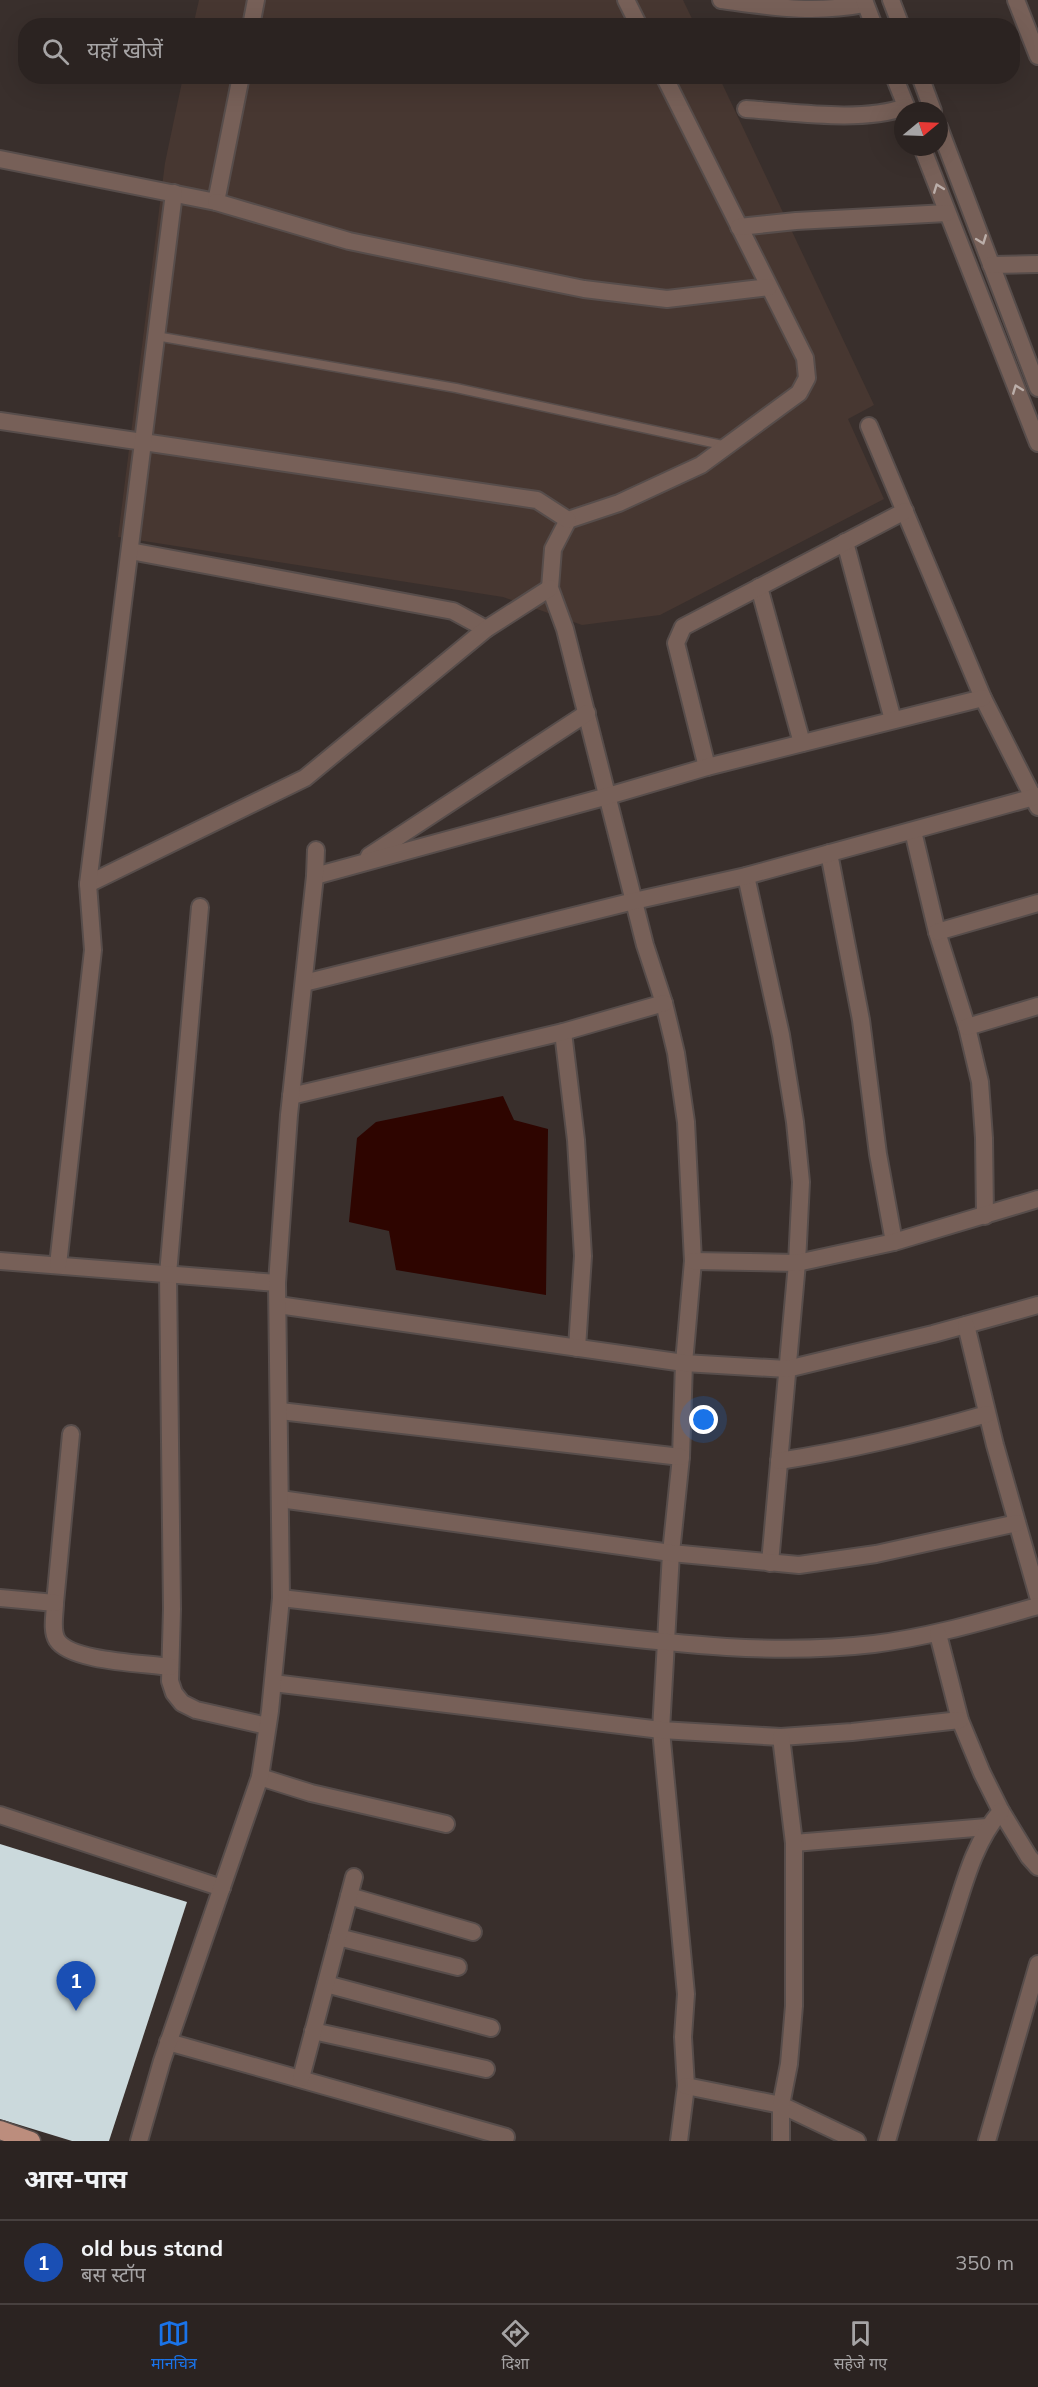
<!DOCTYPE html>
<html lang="hi">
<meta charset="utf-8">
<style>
:root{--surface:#2b2321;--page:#372f2e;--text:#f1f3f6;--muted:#a6a4a5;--line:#47403f;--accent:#1a73e8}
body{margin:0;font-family:Mulish,"Noto Sans Devanagari",sans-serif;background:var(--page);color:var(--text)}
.compass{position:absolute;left:894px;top:102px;width:54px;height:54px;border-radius:50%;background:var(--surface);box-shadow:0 6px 24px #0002;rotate:71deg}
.you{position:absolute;left:704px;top:1420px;width:21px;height:21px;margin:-15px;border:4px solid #fff;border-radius:50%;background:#1a73e8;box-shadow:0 0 0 9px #1a73e833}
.badge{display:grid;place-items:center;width:39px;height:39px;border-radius:50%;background:var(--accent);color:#fff;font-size:20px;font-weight:700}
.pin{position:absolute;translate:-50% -50px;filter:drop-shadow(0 2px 3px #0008)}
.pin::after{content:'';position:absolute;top:32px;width:21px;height:18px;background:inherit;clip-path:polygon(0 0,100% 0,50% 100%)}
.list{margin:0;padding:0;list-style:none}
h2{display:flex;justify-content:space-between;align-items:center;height:78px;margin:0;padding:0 24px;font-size:26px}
h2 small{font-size:20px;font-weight:400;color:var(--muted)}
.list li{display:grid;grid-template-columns:39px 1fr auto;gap:18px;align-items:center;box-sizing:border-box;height:84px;padding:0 24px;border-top:2px solid var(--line)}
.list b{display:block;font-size:22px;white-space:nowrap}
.list p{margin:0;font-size:20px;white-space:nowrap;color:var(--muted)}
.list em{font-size:20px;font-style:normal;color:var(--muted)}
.icon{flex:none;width:33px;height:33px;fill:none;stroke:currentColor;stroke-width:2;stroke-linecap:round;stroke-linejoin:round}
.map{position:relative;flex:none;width:1038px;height:2141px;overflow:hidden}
.search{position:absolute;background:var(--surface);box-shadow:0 6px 24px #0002;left:18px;right:18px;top:18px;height:66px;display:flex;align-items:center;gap:15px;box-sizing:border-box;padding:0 21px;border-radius:24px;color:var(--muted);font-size:22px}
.sheet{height:162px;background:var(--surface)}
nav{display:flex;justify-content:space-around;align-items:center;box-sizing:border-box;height:84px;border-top:2px solid var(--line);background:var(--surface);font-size:16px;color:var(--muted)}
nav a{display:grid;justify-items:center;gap:3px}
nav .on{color:var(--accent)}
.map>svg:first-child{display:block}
.built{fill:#473731}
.water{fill:#2e0500}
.building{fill:#cbd9dc}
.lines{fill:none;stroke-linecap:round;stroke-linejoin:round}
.lane-casing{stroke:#574d4b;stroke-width:11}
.street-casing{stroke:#574d4b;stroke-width:20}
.primary-casing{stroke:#574d4b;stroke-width:21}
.lane{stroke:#776058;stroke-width:8}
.street{stroke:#776058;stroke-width:16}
.primary{stroke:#bc8d7d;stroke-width:18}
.oneway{stroke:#bbaea9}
</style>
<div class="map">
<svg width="1038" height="2141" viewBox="0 0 1038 2141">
<rect width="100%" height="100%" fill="#392f2c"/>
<g class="built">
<polygon points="199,0 683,0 695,25 193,26"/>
<polygon points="183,77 719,77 874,405 848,419 884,499 660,615 582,625 503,597 118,537 165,163"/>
</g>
<polygon class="water" points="503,1096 514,1120 548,1129 546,1295 396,1270 389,1231 349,1222 357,1138 376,1122"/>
<polygon class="building" points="0,1844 187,1902 109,2141 72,2141 0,2119"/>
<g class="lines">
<g class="lane-casing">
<polyline id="lane" points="156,336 456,388 727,446"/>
</g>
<g class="street-casing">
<g id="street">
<polyline points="626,0 639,26"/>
<path d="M721,0C773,7 812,14 865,4"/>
<polyline points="864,0 874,26"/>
<polyline points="891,0 901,26"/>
<polyline points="1016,0 1038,56"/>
<polyline points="251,26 256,0"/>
<polyline points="664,76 805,358 807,378 799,393 701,465 619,503 568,520 553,549 550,588 565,629 645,945 664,1003 676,1053 686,1122 693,1261 684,1363 681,1457 671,1553 661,1730 686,1994 683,2037 686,2086 679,2141"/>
<polyline points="894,76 908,111"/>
<polyline points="920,76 933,111"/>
<path d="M746,109C795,112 859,123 906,107"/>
<polyline points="939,127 1038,388"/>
<polyline points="922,147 1038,443"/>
<polyline points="0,159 216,202 241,76"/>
<polyline points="216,202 349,241 584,289 667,299 769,287"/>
<polyline points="739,227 796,221 947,213"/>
<polyline points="991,265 1038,264"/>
<polyline points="0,421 537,500 568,520"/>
<polyline points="869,426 983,698 1038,807"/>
<polyline points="845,542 893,720"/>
<polyline points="130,551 453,611 486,629"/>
<polyline points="759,587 802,743"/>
<polyline points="707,767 676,643 683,627 905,511"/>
<polyline points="913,831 937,932 967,1027 980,1082 984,1138 985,1216"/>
<polyline points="829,853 861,1020 878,1154 894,1242"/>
<polyline points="369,856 587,713"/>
<polyline points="315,876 608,796 707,767 983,698"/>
<polyline points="746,876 781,1035 795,1122 801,1182 797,1263 770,1563"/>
<polyline points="88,884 305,778 486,629 550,588"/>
<polyline points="200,907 168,1274 172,1609 170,1681 174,1693 182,1703 196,1710 267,1726"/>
<polyline points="937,932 1038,903"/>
<polyline points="304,983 634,901 746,876 1038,796"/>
<polyline points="967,1027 1038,1006"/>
<polyline points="563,1032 576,1140 583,1256 577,1348"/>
<polyline points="291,1096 563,1032 664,1003"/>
<polyline points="0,1261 277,1283"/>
<polyline points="693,1261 797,1263 894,1242 1038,1199"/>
<polyline points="58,1265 93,950 88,884 174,193"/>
<polyline points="278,1305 684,1363 787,1369 933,1334 1038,1305"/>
<polyline points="966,1325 995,1445 1038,1596"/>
<polyline points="280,1411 681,1457"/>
<path d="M71,1434L55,1603C55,1614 51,1630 57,1640C71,1662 145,1663 170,1667"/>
<path d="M779,1461C850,1450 918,1434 987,1414"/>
<polyline points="280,1499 671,1553 799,1565 876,1554 1017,1523"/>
<polyline points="0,1598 55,1603"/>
<path d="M281,1598C376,1609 471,1620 566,1631C669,1643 771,1656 874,1644C930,1637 984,1621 1038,1606"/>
<polyline points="938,1634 960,1720 982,1773 1001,1811 1029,1857 1038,1867"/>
<polyline points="273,1683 661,1730 781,1737 852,1732 960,1720"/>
<polyline points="260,1777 311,1793 446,1824"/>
<polyline points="0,1815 222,1888"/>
<polyline points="794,1843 987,1827"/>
<polyline points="349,1896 473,1932"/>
<polyline points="338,1937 458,1967"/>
<polyline points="326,1984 491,2028"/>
<polyline points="313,2031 486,2069"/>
<polyline points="168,2042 506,2137"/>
<polyline points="301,2078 354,1877"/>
<polyline points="686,2086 781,2105 857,2141"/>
<polyline points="139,2141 162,2061 260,1777 270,1711 281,1598 277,1283 289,1115 315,876 316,850"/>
<polyline points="781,2141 781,2105 789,2064 794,2006 794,1843 781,1737"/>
<path d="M887,2141C907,2071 927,2001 949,1931C963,1889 972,1845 1001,1811"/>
<polyline points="987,2141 1038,1964"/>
</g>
</g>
<g class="primary-casing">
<polyline id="primary" points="0,2130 31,2141"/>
</g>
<use href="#lane" class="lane"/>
<use href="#street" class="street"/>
<use href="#primary" class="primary"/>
</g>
<defs><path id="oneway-chevron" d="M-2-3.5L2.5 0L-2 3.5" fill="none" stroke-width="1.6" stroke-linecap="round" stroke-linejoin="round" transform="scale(1.5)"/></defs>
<g class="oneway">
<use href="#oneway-chevron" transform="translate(938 188) rotate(-111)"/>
<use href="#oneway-chevron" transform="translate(982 240) rotate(69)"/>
<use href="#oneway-chevron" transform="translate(1017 389) rotate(-111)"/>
</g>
</svg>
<svg class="compass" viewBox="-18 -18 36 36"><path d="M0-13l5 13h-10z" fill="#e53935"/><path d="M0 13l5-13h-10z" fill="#a6a4a5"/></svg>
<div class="you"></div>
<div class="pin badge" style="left:76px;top:2011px;background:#1a4fb4">1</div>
<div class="search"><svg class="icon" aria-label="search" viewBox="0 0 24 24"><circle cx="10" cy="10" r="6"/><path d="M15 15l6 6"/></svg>यहाँ खोजें</div>
</div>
<section class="sheet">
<h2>आस-पास<small></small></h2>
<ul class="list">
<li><span class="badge" style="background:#1a4fb4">1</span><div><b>old bus stand</b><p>बस स्टॉप</p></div><em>350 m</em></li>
</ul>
</section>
<nav>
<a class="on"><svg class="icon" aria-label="map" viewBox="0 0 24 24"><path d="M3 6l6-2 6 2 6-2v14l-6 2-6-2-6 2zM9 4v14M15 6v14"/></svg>मानचित्र</a>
<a><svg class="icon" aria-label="directions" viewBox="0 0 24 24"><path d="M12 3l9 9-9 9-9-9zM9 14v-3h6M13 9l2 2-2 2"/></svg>दिशा</a>
<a><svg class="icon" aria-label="saved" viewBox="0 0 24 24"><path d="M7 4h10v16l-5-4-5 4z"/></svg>सहेजे गए</a>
</nav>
